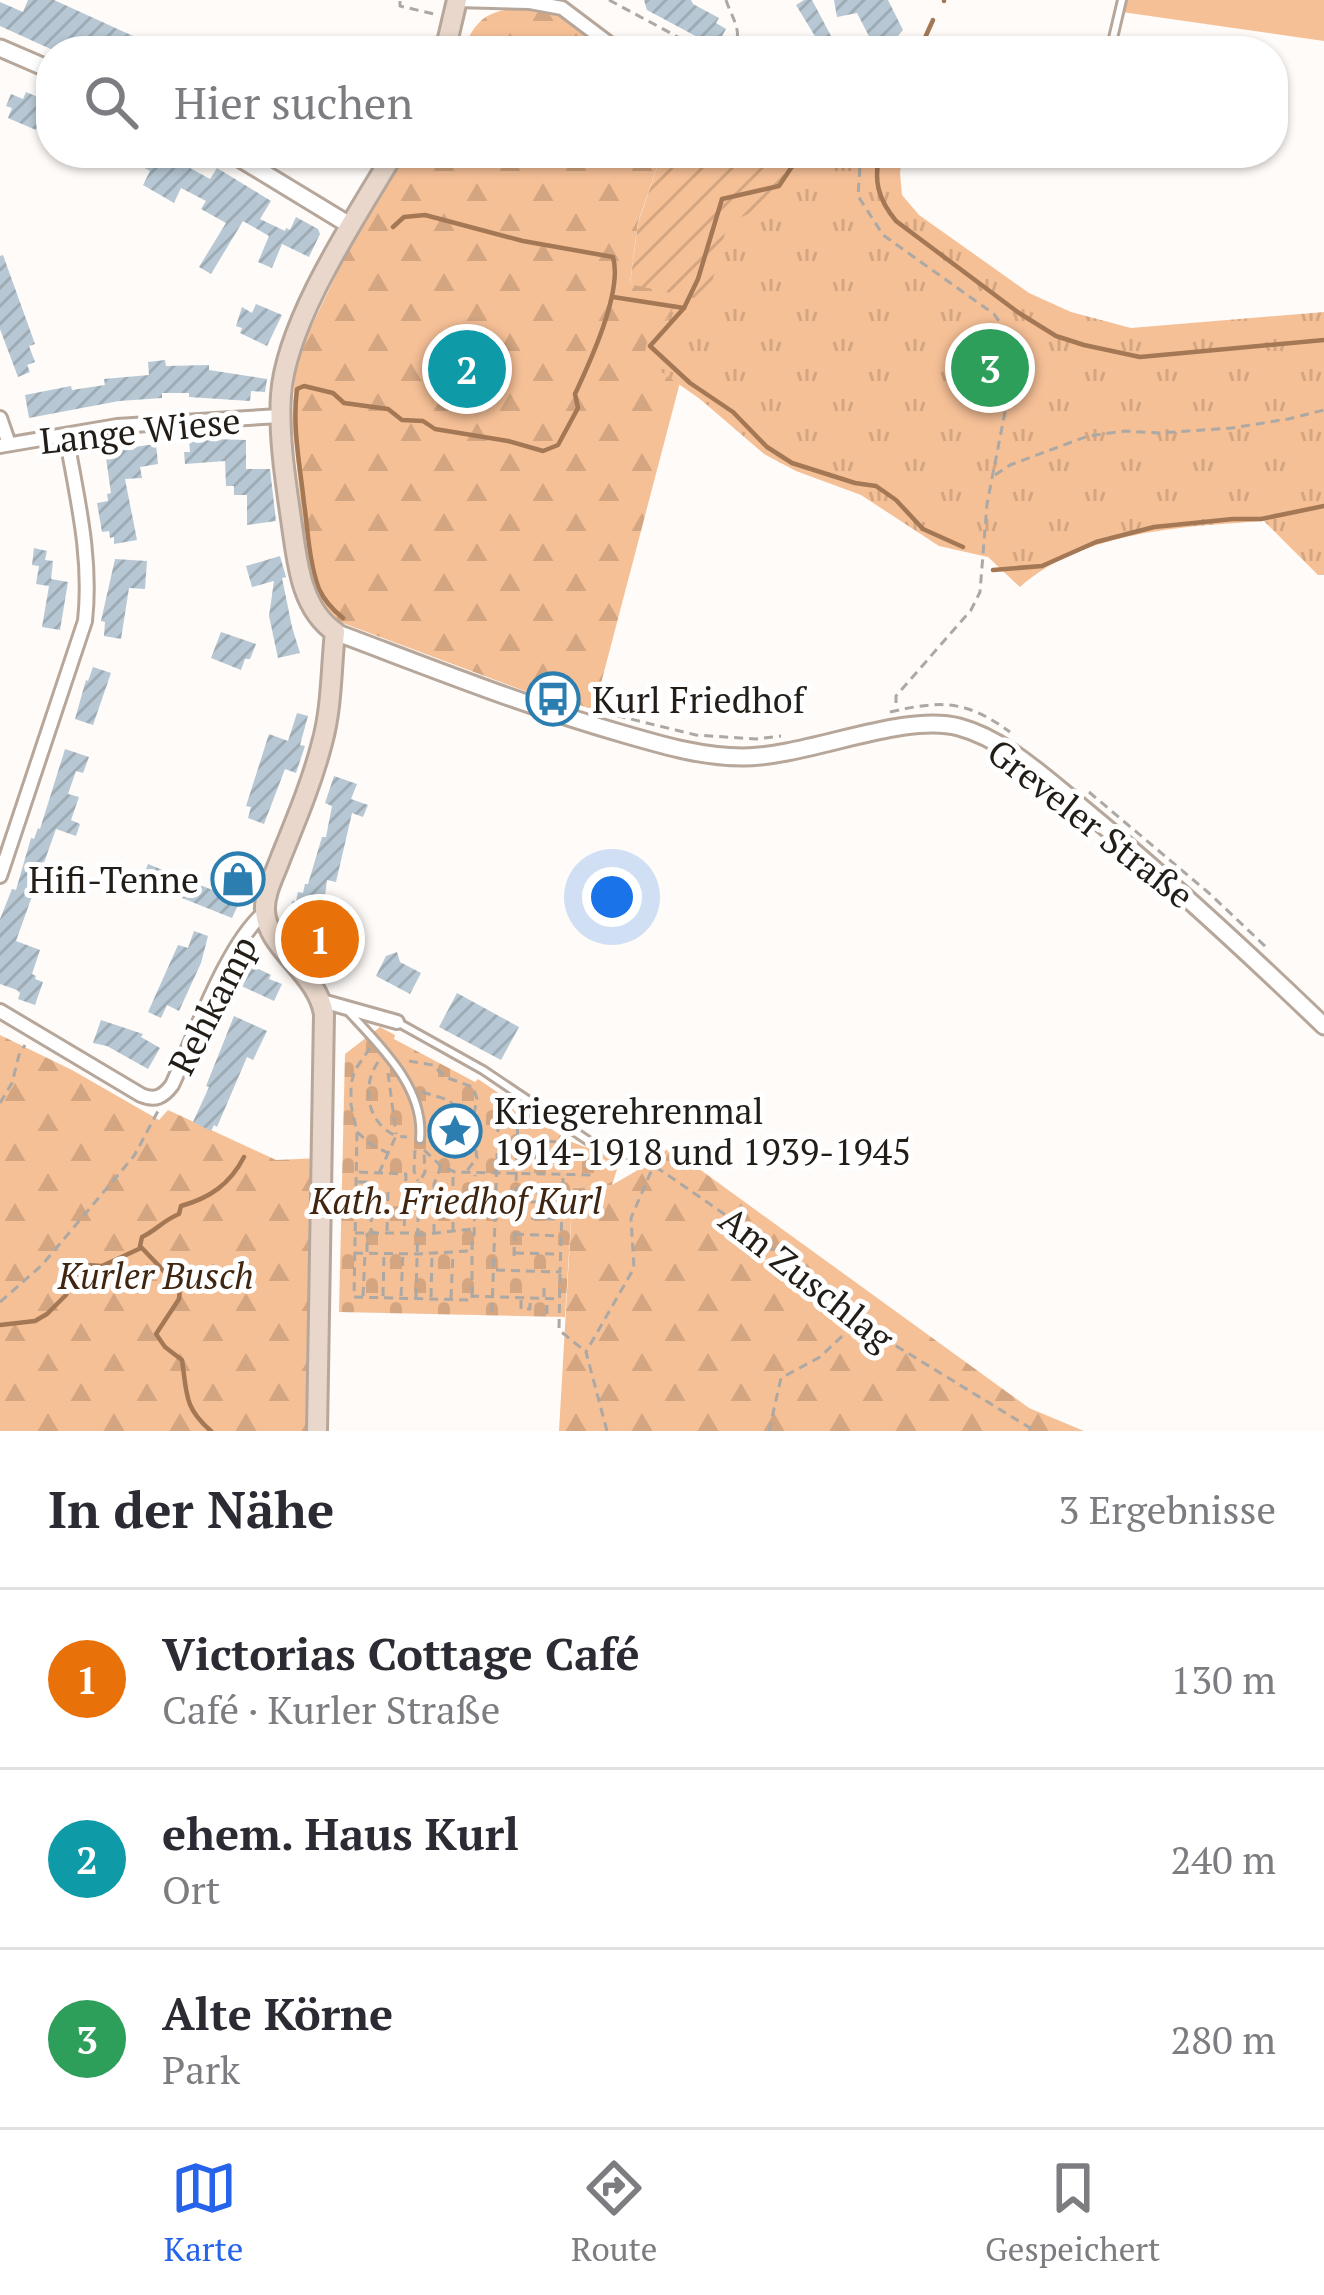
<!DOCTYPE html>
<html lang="de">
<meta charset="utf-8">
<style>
:root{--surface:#fff;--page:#f2f2f3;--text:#2b2b33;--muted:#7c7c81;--line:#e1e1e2;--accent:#2563eb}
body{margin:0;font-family:"PT Serif",serif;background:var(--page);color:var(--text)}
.you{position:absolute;left:612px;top:897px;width:42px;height:42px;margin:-30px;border:9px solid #fff;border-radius:50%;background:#1a73e8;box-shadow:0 0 0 18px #1a73e833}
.badge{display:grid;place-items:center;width:78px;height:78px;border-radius:50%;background:var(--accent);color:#fff;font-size:39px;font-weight:700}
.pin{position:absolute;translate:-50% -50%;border:6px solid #fff;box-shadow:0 3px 12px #0006}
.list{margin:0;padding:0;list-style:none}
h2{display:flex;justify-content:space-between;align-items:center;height:156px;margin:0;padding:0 48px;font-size:51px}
h2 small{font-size:39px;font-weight:400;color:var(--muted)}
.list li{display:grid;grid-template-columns:78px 1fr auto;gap:36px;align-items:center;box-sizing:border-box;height:180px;padding:0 48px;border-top:3px solid var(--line)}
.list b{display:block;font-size:45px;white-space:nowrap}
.list p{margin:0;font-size:39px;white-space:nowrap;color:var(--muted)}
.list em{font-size:39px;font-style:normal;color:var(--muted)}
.icon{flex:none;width:66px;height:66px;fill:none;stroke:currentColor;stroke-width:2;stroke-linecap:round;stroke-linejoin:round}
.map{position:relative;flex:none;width:1324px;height:1431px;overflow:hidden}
.search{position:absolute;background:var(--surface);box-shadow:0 3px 9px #0004;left:36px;right:36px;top:36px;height:132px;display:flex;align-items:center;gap:30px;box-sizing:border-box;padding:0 42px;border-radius:48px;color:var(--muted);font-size:45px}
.sheet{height:696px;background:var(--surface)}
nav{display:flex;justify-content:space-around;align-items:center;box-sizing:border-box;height:168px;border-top:3px solid var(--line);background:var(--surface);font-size:33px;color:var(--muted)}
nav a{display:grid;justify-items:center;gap:6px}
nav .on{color:var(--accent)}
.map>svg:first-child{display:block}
.forest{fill:url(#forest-firs)}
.cemetery{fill:url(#cemetery-stones)}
.park{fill:url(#park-tufts)}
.garden{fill:url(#garden-furrows)}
.pitch{fill:#f6c097}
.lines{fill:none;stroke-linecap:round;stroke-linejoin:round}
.stream{stroke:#a47855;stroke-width:4.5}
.building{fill:url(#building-hatch)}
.service-casing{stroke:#b7a79b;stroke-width:12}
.minor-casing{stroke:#b7a79b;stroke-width:18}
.tertiary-casing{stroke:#b7a79b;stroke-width:21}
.secondary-casing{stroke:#b7a79b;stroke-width:24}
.path{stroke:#aca8a4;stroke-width:3;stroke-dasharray:9 6;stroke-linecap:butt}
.service{stroke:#fff;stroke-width:6}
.minor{stroke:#fff;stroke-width:12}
.tertiary{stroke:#fff;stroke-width:15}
.secondary{stroke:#e8d7ca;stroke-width:18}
.labels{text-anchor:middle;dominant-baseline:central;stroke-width:10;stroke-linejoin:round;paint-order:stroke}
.street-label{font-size:36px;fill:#231d18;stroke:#fff}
.poi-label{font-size:36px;fill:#231d18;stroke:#fff;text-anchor:start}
.park-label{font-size:36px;font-style:italic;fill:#402611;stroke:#fff}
</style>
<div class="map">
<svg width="1324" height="1431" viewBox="0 0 1324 1431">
<defs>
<pattern id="forest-firs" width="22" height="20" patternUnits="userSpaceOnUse" patternTransform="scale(3)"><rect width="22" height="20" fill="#f6c097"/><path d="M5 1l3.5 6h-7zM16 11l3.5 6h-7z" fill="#d3a581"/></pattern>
<pattern id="cemetery-stones" width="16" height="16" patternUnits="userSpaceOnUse" patternTransform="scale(3)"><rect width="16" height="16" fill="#f6c097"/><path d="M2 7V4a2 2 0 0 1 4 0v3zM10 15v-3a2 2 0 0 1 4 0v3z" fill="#d3a581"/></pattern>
<pattern id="park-tufts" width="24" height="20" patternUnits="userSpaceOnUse" patternTransform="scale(3)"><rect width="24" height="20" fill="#f6c097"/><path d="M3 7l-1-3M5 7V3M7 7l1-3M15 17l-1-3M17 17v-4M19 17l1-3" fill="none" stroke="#d3a581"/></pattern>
<pattern id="garden-furrows" width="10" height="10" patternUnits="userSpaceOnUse" patternTransform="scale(3)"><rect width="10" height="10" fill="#f6c097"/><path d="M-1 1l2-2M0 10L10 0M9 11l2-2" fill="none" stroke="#d3a581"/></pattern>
<pattern id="building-hatch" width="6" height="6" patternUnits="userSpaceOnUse" patternTransform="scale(3)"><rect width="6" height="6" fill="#b7c8d4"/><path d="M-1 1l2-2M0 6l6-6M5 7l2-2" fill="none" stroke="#9dabb5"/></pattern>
</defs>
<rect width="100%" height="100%" fill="#fefbf8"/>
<g class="forest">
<path d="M531,8L562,15L603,51H456L458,47L464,48C478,13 495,9 531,8Z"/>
<polygon points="405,153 662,153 638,222 630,283 707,301 683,371 594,710 542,692 530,693 340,622 323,606 314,585 306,552 292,422 295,373 305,340 354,237"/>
<polygon points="0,1035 72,1070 159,1120 168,1110 276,1160 321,1158 311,1431 0,1431"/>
<polygon points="669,1147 1029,1408 1084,1431 559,1431 573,1188 612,1185 657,1159"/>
</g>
<polygon class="cemetery" points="380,1027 395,1035 394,1039 475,1082 478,1079 569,1141 620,1160 612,1185 573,1188 565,1317 339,1312 345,1054"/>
<path class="park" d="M798,153H903L900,173L902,195L919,215L1029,293L1071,312L1131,328L1324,312V575H1318L1264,521C1182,527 1085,530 1020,587L988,557L939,546L861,495L796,471L764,454L700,399L650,364L645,355L646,346L649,337L663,326L669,316L685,286L707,205Z"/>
<polygon class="garden" points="662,153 823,153 786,200 728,222 707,301 630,284 638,223"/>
<polygon class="pitch" points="1125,0 1324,0 1324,41 1122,12"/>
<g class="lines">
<g class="stream">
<polyline points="944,1 944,0"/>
<polyline points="919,51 933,20"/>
<polyline points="801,153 779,186 722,199 698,279 684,308 650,346 690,383 733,412 767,447 792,463 855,483 876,486 896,500 923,529 963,547"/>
<path d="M880,153C873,180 878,199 896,221L1019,313L1056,336L1084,345L1140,357L1324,340"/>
<polyline points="613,297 684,308"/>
<polyline points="993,570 1042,566 1096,542 1154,527 1233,519 1261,519 1324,506"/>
<path d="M343,618C333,610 324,600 319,589C309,563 308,530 304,503C300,465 292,427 297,389L304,386L333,393L344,403L388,409L402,420L423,421L435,429L508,441L543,451L558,445L578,408L575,394C590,362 623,291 613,257L523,241L425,215L404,217L393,227"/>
<polyline points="0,1325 35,1321 47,1314 66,1295 79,1269 87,1265 102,1266 141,1248"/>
<path d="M211,1431C184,1408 187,1394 182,1360L165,1347L156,1334L179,1299L180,1288L140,1246L142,1237C155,1231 164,1220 179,1214L181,1206C210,1198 230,1184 244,1157"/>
</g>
</g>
<g class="building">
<polygon points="28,0 54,0 166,51 92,51 78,45 75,51 55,51 0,26 0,2 23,12"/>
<polygon points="644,0 691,0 693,4 719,18 716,23 726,29 716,47 647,10"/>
<polygon points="804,0 812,0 839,51 824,51 796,5"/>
<polygon points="834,0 888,0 903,30 885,51 861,51 872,42 857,13 837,17"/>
<polygon points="26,92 50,102 36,130 8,118 12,108 6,106 11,94 23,99"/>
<polygon points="148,153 163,153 210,179 217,168 271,201 260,219 285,231 286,228 290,230 296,217 318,229 320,234 309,257 282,244 272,268 258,262 269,236 243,221 211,274 199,267 226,223 201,209 206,201 181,188 174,203 143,185 150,171 141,166"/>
<polygon points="3,255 35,344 29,346 35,362 27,365 30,372 18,377 0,329 0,256"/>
<polygon points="256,304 282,315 267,346 240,333 242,328 236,326 242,307 252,313"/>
<polygon points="165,360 166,366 209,365 209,370 267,379 265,392 251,391 250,401 189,397 189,393 162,393 162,398 119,401 29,418 25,395 71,386 72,390 105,385 104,379 149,375 148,362"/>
<polygon points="213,439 246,440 246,469 270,469 276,521 247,525 247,495 234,495 234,486 226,486 225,461 185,464 184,452 190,452 189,440"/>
<polygon points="156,444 158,464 140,467 142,478 125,479 137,540 114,544 114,537 110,538 109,531 102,532 97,503 108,501 107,494 111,493 105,451"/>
<polygon points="34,548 47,551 45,560 53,561 51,579 68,582 60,630 42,627 49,586 36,584 39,566 32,565"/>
<polygon points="280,556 286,577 282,578 292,627 300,653 278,658 269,616 274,581 252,587 246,566"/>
<polygon points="115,559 147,561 145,589 129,588 121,639 104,636 105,622 101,621"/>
<polygon points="221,632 256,644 250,659 245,659 241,670 211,658"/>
<polygon points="93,667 111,673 93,725 75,719 86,680 88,681"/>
<polygon points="297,713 308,716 300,745 305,746 296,773 285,769 264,824 248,818 251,807 246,806 269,734 288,741"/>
<polygon points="65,749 89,757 83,773 76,771 68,794 79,797 71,820 80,824 76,836 56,829 16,941 40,950 32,974 36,976 35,979 43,982 35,1005 18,999 20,993 17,990 0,984 0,919 12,889 16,890 31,838 34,839 38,828 40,829"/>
<polygon points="334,776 357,784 351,799 368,805 363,817 352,813 336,882 327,880 325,896 320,896 318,920 330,921 328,948 311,947 294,940 295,928 289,928 292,901 296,901 298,892 303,893 305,884 308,884 322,837 326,837 332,806 325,803"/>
<polygon points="231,863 254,871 232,918 182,898 184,893 143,877 148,864 215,891 224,867 229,868"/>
<polygon points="194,931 208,936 201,963 179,1011 167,1005 161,1018 148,1012 178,945 188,948"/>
<polygon points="397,952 400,962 421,973 410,994 376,976 386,956"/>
<polygon points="244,962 271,975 269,979 282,984 274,1001 235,983"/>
<polygon points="457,993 519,1027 501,1060 439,1027"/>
<polygon points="234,1016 267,1031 253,1060 247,1057 217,1127 214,1125 211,1131 193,1122 209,1087 206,1086"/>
<polygon points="101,1020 143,1034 141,1037 160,1048 148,1069 107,1046 93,1043"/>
</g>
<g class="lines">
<g class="service-casing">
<g id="service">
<polyline points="1110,51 1122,0"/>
<path d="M347,1010C379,1045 425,1087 420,1139"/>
<polyline points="397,1022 483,1070 590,1142 629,1156"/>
</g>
</g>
<g class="minor-casing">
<g id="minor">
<polyline points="457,0 530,2 562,8 619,51"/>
<polyline points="0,418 9,444"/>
<polyline points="0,446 117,426 280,416"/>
<path d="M0,876L85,621C92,557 77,498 66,435"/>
<polyline points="322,1001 397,1022"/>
<path d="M0,1011L141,1095C155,1101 163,1097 172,1085C195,1036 226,945 265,912"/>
</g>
</g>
<g class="tertiary-casing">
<g id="tertiary">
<polyline points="0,48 51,70"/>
<polyline points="231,153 351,226"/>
<path d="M335,632C431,668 528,707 627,735C665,746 703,757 743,757C807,757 903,712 959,727C1004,739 1044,777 1080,806C1165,876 1245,950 1324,1026"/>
</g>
</g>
<g class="secondary-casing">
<g id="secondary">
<polyline points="445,51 457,0"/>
<path d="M317,1431L324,1014C317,972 267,949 265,911C264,893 275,874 281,857C296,820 312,782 322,743C332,707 331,669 335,632C303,610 298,568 293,533C287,490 278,438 281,395C286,321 356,217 394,153"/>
</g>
</g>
<g class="path">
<polyline points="609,0 704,51"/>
<path d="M726,0C732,19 748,38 727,51"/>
<polyline points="400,1 400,6 434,14"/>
<polyline points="861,153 858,196 883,235 994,314 1014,342 1005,412 987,504 980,592 971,610 896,696 896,707"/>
<polyline points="995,475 1010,465 1088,436 1125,431 1159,433 1232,428 1288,419 1324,410"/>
<polyline points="602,712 696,735 756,739 781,736"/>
<path d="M890,712C942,700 966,700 1010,732"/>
<polyline points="1089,792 1210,894 1267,948"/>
<polyline points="370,1048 355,1070 351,1084 351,1105 357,1132 354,1297 472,1300 472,1296 559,1299"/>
<polyline points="409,1061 433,1065 445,1077 473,1087 477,1099 472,1124 477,1158 465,1173"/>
<path d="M378,1062C361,1087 367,1121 394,1135"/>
<polyline points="388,1073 396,1134"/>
<path d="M422,1092L449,1100L455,1107C453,1120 446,1129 433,1133"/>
<polyline points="0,1103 12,1083 19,1055 25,1045"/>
<polyline points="517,1124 539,1125"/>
<polyline points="357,1132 372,1145 388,1153"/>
<polyline points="517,1140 563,1142"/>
<polyline points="415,1150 414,1171 418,1181"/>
<polyline points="424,1150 441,1166 455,1172 594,1175"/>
<polyline points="518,1157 571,1157"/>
<path d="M642,1161L653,1165C723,1213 797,1262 857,1322L1035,1431"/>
<polyline points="359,1172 406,1174 404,1233"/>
<polyline points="379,1173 396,1136 407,1137"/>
<polyline points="358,1182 372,1182 371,1233"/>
<polyline points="517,1192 561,1192"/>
<polyline points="516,1202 561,1202"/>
<polyline points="516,1218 560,1219"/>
<polyline points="387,1231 388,1191"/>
<polyline points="453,1231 453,1173"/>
<polyline points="355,1233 417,1233"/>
<polyline points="434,1233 434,1184 441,1166"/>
<polyline points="515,1234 560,1236"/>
<polyline points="417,1235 473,1229"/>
<polyline points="367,1252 367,1233"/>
<polyline points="354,1253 417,1254 469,1251"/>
<polyline points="515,1253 559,1254"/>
<polyline points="514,1256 518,1112"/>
<polyline points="496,1270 560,1272 563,1178"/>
<polyline points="560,1274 559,1330 586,1352"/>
<polyline points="472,1295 472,1243 474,1242 475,1175"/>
<polyline points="363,1296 365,1254"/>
<polyline points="383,1296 384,1254"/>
<polyline points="401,1296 403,1254"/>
<polyline points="416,1297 419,1183 425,1172 424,1152"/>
<polyline points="431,1297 432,1253"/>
<polyline points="544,1297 544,1284"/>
<polyline points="451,1298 453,1253"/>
<polyline points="521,1300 521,1309 530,1309 530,1300"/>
<polyline points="0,1302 42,1265 134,1156 158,1111"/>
<polyline points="492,1312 499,1096"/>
<polyline points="547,1314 547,1301"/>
<polyline points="607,1431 586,1352 634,1268 631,1218 653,1167"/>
<polyline points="769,1431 781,1378 820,1357 856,1323"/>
</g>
<use href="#service" class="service"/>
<use href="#minor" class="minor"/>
<use href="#tertiary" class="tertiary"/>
<use href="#secondary" class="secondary"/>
</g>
<defs>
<g id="bus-ring" transform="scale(2.7)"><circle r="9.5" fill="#fff" stroke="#2b7eaf" stroke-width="1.5"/><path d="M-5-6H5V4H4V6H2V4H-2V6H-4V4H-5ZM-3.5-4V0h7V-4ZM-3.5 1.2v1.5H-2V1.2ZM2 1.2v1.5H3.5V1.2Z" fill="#2b7eaf"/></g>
<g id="shop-ring" transform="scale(2.7)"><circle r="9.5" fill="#fff" stroke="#2b7eaf" stroke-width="1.5"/><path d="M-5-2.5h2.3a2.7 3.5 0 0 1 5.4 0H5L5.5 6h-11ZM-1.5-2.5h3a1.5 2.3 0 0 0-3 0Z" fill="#2b7eaf"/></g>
<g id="sight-ring" transform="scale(2.7)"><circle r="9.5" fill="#fff" stroke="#2b7eaf" stroke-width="1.5"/><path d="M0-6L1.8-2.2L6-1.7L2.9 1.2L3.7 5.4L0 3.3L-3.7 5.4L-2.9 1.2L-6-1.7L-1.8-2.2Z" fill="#2b7eaf"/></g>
</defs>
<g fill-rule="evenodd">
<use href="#bus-ring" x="553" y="699"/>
<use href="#shop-ring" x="238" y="879"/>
<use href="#sight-ring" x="455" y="1131"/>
</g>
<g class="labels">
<g class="street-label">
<text transform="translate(140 430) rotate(-6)">Lange Wiese</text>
<text transform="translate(1091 823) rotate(38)">Greveler Straße</text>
<text transform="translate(212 1005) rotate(-63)">Rehkamp</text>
<text transform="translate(807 1278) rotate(38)">Am Zuschlag</text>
</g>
<g class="poi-label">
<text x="592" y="699">Kurl Friedhof</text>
<text x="199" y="879" text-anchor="end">Hifi-Tenne</text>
<text x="494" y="1110">Kriegerehrenmal<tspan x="494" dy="41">1914-1918 und 1939-1945</tspan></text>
</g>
<g class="park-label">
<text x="456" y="1200">Kath. Friedhof Kurl</text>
<text x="156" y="1275">Kurler Busch</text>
</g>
</g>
</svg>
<div class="you"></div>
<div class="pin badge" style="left:320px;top:939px;background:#e8710a">1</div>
<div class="pin badge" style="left:467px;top:369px;background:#0f9aa8">2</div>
<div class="pin badge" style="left:990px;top:368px;background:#2e9e5b">3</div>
<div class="search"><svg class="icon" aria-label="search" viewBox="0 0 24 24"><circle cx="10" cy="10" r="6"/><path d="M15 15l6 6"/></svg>Hier suchen</div>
</div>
<section class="sheet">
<h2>In der Nähe<small>3 Ergebnisse</small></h2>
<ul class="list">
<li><span class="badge" style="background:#e8710a">1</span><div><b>Victorias Cottage Café</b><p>Café · Kurler Straße</p></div><em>130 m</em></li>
<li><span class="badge" style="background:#0f9aa8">2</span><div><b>ehem. Haus Kurl</b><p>Ort</p></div><em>240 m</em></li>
<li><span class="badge" style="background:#2e9e5b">3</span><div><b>Alte Körne</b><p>Park</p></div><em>280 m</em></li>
</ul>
</section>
<nav>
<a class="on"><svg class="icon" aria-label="map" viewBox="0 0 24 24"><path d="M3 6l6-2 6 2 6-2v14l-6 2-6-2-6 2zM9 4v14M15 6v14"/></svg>Karte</a>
<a><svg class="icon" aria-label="directions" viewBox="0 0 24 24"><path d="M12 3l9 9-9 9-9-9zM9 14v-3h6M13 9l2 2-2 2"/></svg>Route</a>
<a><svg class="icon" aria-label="saved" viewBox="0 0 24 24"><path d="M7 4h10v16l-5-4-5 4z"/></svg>Gespeichert</a>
</nav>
